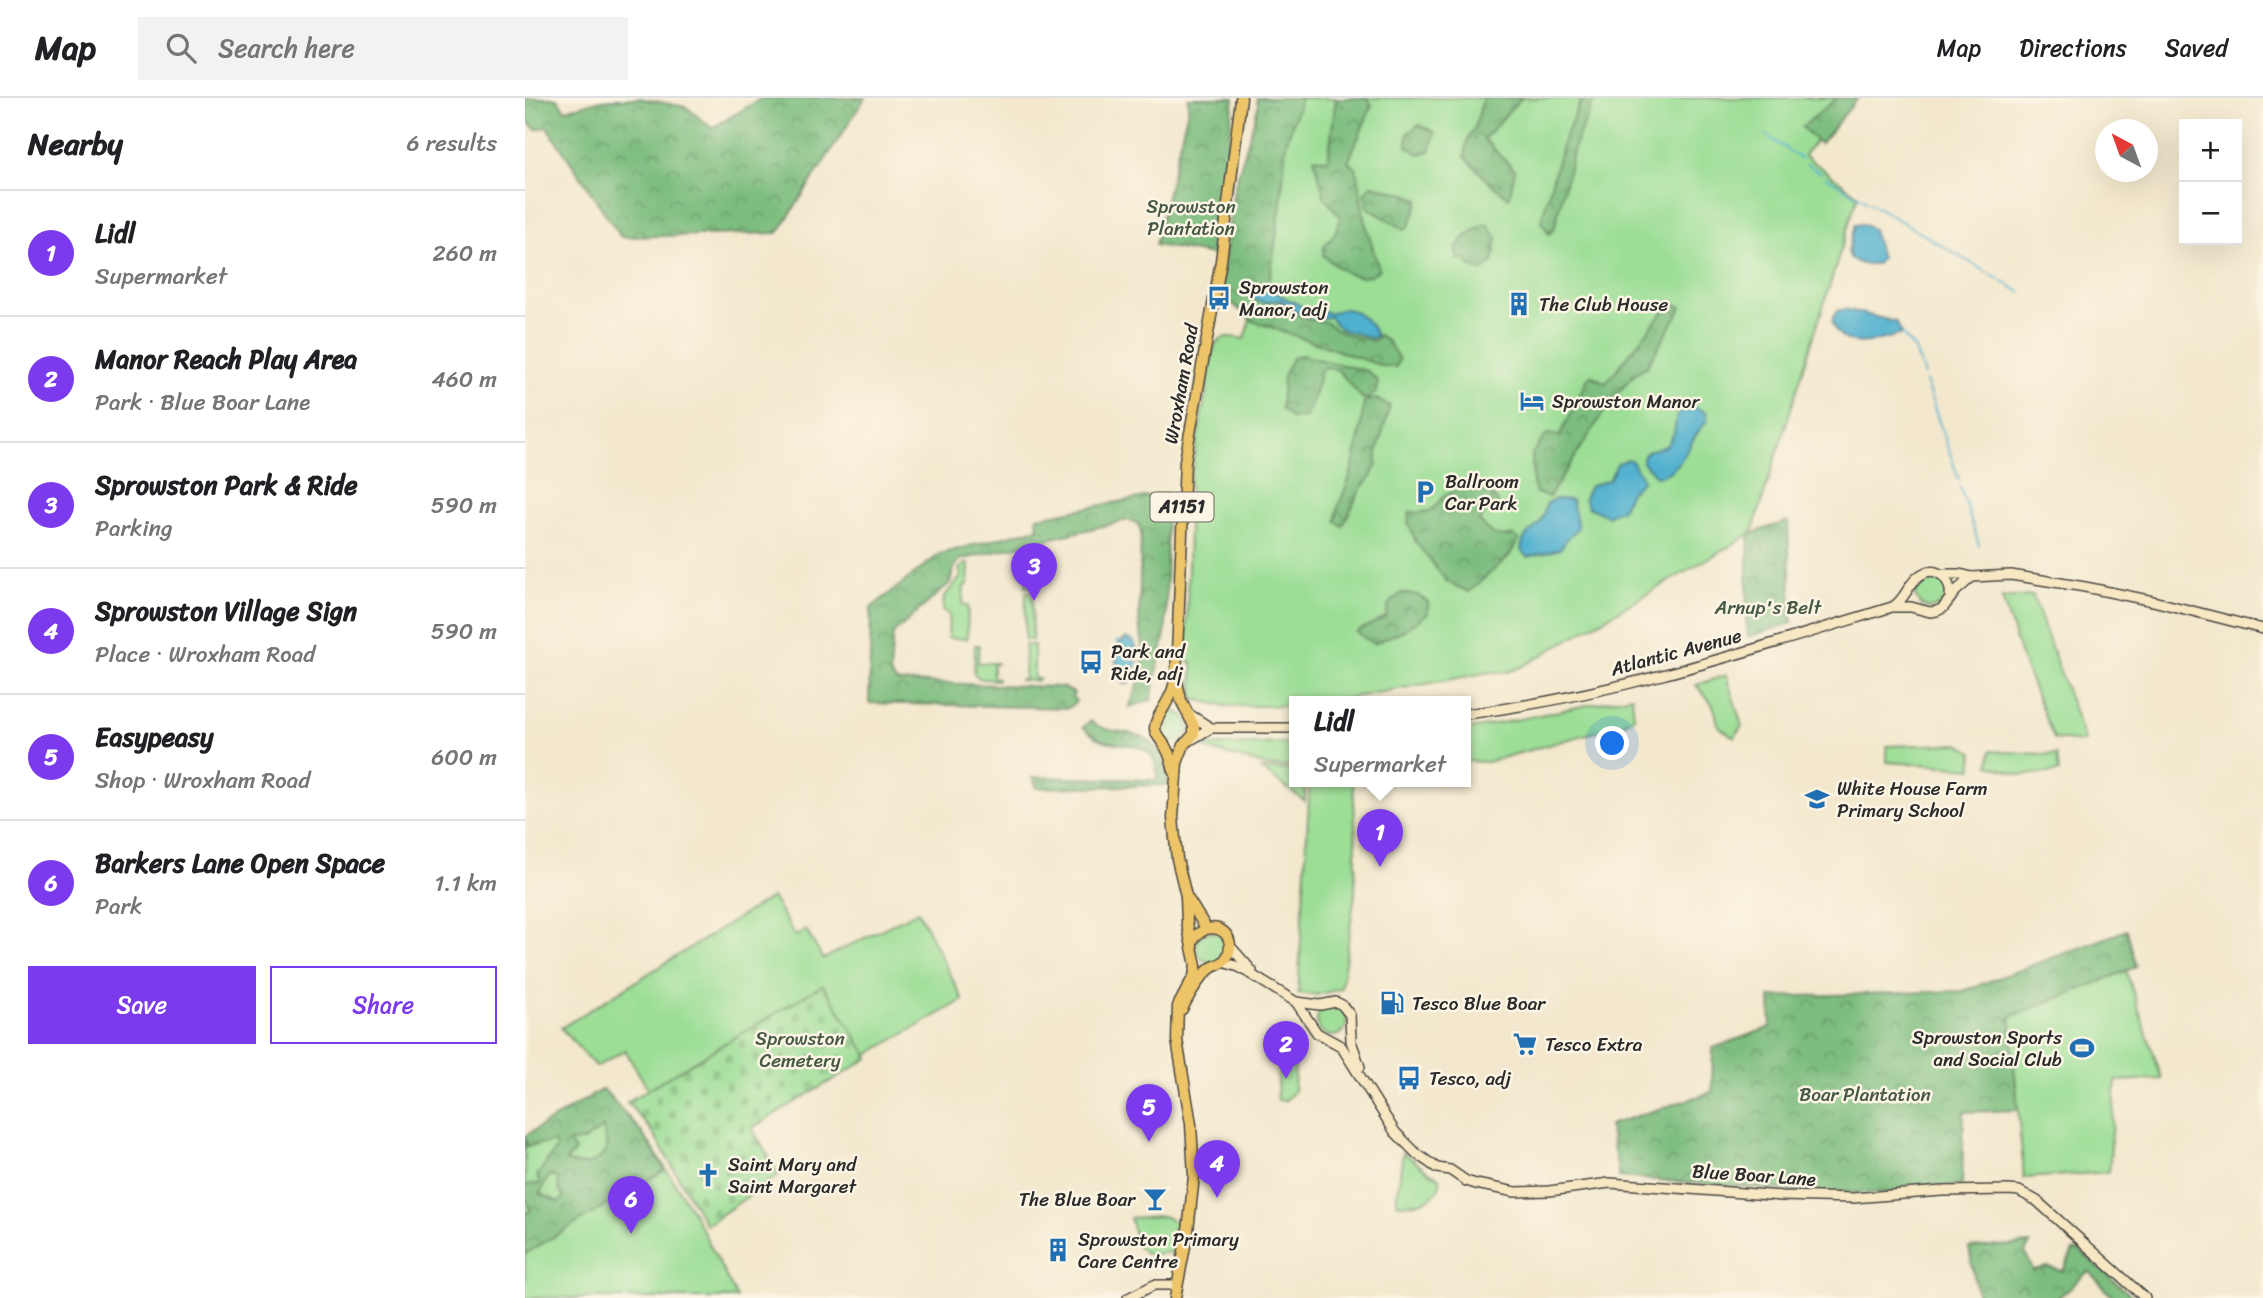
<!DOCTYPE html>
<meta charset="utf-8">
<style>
:root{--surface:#fff;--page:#f2f2f2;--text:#202124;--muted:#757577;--line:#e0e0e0;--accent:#7c3aed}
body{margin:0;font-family:Sriracha,sans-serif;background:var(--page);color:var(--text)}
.controls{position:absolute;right:21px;top:21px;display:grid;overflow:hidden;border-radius:0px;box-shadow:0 7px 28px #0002}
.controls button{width:63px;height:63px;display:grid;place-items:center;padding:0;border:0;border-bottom:2px solid var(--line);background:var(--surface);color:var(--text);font:35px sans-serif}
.compass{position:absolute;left:1570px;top:21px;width:63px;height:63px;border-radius:50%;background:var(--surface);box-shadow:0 7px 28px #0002;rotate:319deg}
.you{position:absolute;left:1088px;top:646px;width:24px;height:24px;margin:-18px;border:5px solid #fff;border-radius:50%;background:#1a73e8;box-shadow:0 0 0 10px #1a73e833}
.badge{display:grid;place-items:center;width:46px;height:46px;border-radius:50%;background:var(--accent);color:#fff;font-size:23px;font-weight:700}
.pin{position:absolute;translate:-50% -58px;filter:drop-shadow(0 2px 4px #0008)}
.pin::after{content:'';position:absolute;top:37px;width:24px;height:21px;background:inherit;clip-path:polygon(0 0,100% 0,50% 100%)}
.popup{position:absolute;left:764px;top:598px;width:182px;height:91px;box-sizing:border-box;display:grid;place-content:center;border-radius:0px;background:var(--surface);filter:drop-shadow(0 2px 5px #0005);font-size:23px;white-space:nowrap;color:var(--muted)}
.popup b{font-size:26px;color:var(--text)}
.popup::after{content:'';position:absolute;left:50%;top:100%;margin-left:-14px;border:14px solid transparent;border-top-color:var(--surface)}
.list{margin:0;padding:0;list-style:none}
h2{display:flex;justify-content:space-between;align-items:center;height:91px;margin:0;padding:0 28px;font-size:30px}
h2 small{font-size:23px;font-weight:400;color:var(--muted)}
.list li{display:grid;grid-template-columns:46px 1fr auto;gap:21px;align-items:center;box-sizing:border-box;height:126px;padding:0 28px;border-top:2px solid var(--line)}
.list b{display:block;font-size:26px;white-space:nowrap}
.list p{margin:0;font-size:23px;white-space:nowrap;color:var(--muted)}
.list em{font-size:23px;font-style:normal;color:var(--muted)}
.actions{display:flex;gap:14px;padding:21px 28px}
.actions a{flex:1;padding:16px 0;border:2px solid var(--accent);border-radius:0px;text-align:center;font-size:24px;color:var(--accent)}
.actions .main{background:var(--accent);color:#fff}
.icon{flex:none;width:38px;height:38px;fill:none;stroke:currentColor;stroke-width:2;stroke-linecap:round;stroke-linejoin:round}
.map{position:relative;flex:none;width:1738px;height:1200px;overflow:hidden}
header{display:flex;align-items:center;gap:42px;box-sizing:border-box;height:98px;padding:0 35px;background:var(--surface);border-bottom:2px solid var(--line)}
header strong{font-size:33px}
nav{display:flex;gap:38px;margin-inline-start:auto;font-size:24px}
.search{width:490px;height:63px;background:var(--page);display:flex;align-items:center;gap:18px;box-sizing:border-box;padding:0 24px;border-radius:0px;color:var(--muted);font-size:26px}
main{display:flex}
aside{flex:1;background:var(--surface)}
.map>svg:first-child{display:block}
.green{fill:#9cde96;stroke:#648460;stroke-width:2}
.forest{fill:url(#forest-crowns);stroke:#547455;stroke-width:2;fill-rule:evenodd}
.cemetery{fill:url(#cemetery-stones);stroke:#648460;stroke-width:2}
.water{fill:#50b0cf;stroke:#3e6e7d;stroke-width:2}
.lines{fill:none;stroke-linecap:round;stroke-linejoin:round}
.stream{stroke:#50b0cf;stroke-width:2}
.secondary-casing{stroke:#494743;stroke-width:12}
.primary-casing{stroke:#494743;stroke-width:13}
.secondary{stroke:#f8e7c3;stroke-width:9}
.primary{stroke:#eec469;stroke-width:10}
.labels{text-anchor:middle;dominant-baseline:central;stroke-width:5;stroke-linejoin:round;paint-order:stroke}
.shield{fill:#fcf5e5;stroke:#6a6863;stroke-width:2}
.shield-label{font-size:18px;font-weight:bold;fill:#2b2b2b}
.park-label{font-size:19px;fill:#475846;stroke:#fcf5e5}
.poi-label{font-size:19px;fill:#2b2b2b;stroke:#fcf5e5;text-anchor:start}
.street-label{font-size:19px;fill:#2b2b2b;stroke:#fcf5e5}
</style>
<header>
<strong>Map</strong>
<div class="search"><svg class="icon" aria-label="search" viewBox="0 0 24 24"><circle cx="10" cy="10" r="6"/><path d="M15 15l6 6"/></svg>Search here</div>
<nav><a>Map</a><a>Directions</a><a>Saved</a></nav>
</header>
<main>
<aside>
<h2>Nearby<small>6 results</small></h2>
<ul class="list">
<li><span class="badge">1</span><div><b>Lidl</b><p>Supermarket</p></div><em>260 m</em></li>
<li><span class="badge">2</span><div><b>Manor Reach Play Area</b><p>Park · Blue Boar Lane</p></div><em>460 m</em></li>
<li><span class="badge">3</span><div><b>Sprowston Park &amp; Ride</b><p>Parking</p></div><em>590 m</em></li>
<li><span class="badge">4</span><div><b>Sprowston Village Sign</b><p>Place · Wroxham Road</p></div><em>590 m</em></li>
<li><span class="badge">5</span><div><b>Easypeasy</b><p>Shop · Wroxham Road</p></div><em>600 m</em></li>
<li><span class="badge">6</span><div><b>Barkers Lane Open Space</b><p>Park</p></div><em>1.1 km</em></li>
</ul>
<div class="actions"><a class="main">Save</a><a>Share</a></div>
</aside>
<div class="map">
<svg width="1738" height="1200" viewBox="0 0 1738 1200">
<defs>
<pattern id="forest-crowns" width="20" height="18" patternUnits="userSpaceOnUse" patternTransform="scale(1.75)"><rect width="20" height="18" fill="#7dbd7f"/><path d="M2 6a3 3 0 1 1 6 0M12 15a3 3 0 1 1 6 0" fill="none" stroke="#679a68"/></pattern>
<pattern id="cemetery-stones" width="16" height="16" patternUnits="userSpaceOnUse" patternTransform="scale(1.75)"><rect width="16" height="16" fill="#9cde96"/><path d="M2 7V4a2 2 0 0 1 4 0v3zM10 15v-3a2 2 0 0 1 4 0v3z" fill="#87bf81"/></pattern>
</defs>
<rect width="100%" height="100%" fill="#fcf5e5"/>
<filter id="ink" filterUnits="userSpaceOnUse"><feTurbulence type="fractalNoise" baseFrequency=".0143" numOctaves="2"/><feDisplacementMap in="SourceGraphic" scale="14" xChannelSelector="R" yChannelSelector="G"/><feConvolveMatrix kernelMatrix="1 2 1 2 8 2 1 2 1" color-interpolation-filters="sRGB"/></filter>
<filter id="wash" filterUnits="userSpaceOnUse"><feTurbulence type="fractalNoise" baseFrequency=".00686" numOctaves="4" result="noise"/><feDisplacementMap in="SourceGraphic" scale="28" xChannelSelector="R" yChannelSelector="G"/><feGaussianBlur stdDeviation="1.57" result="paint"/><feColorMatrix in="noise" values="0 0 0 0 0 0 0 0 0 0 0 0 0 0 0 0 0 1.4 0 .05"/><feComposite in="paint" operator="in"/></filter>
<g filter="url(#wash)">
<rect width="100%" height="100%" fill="#f3e8cd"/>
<g class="green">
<path d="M750,0H1325L1279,57L1333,97L1227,435L996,569L983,574H966L807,603H769V608H700L668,601L667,564L661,563L665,382L689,249C696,235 706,239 720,241L728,209L721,206Z"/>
<polygon points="516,448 516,451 511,451 511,489 501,489 502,458 496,458 497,453"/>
<polygon points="440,466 444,466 443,487 439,488 438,507 443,508 442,541 423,540 424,516 418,513 419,499 436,479 434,471"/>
<circle cx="1406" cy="494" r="16"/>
<polygon points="501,494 508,494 507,542 500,542"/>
<polygon points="1508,498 1560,644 1529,641 1499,567 1477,500"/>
<polygon points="450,547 454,547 453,565 473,565 468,567 468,579 473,580 473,582 456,581 449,576"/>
<polygon points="500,547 509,547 509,581 514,581 512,583 494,582 499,580"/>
<path d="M1201,577L1217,628L1209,639C1183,624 1197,623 1187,606C1182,599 1176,593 1171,587Z"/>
<polygon points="1107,598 1109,620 1095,627 962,664 941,663 941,632"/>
<circle cx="649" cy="629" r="15"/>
<polygon points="769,645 769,669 742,668 672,648"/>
<polygon points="1435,646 1448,654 1448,670 1362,664 1362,648"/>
<polygon points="1466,653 1532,657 1534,674 1496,677 1464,667"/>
<polygon points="736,671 769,672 769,683 781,683 780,703"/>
<polygon points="785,683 828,683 831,746 830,796 816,891 791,897 773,895"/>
<polygon points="247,799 270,838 281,832 298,861 393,813 438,902 342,957 298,887 123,991 100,952 71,969 36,930"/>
<circle cx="686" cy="849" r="15"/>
<polygon points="1601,873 1637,981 1591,983 1584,1074 1499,1080 1485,919"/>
<circle cx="807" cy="923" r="15"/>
<polygon points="754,965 770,968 769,993 760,1003 753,1002 752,999"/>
<polygon points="78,991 126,1047 169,1116 212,1200 0,1200 0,1038"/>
<path d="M878,1054L907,1076L915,1079C918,1102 888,1108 871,1105Z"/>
<polygon points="638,1118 655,1126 648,1154 624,1157 613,1149 605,1120"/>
</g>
<g class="forest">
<polygon points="0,0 32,0 40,12 77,2 113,0 161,9 187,30 237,0 340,0 253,135 96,139 22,29 10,31 0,20"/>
<polygon points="663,0 709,0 689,157 630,147 663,11"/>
<path d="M732,0H776L761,45L756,105L745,180L726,193L740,205L752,202C767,215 781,224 801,224C815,236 830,239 849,243L854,237L863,244L874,261L871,269L857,268L728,223L704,203L696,185L709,91L733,9Z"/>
<path d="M811,0H842L847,7L823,64L831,70L840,124L854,171C836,189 813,171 798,157L799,148L809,137L816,120L800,100L789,60L803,62Z"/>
<polygon points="958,0 996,0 959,41 990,72 984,100 961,81 940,59 942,43 950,29"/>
<polygon points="1057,0 1070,0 1050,46 1029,131 1024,136 1016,123 1038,44"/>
<polygon points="1312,0 1333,0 1295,46 1277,29"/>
<polygon points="894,27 910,34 905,53 894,56 882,48 883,35"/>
<polygon points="847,87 884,97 894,102 884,129 879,131 843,110 839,95"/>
<polygon points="957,127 963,127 972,140 968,164 958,173 945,168 940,161 933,162 932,148 939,140"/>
<polygon points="1143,203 1157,209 1122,268 1111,275 1087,301 1024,399 1011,395 1008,385 1007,356 1022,336 1035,338 1062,282 1066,277 1081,285 1141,210"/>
<path d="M776,257L842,273L853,283L851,294L843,301L837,300L813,272L801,269L795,273C794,288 786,304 781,319L766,320L756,310L758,278L767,260Z"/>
<path d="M851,301L865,308L852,354V366L845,380L836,390L818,428L811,424C812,403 819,399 824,381C832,356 836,330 839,304Z"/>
<path d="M941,390L964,395L973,404L969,412L958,415L954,423C963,433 973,443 987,437L994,441L984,458L944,494L922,484L891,444L883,424L885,414C903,416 910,413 919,397Z"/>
<path d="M642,395L641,531L626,602L604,609C617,582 623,559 614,529L616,433L612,425L603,422L435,462L429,470L425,485L368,536L365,574L366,578L372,584L537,589L549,595L547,599L551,603L544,610L344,605L346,510L415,456L513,430L512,419Z"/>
<polygon points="1263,423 1267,525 1223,539 1221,519 1224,439 1227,435"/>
<polygon points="876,495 892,497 903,504 903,515 881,531 849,546 831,534 861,519 864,506"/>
<path d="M565,623C579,634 591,632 608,636C633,641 642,664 644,687L512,690L508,679L632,682C633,641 604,650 577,642C570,640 564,634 558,629Z"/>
<polygon points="1602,832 1611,869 1485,919 1493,1012 1439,1014 1437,1087 1361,1095 1296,1095 1094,1079 1084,1027 1187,994 1188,950 1246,929 1245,899 1438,893"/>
<path d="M78,991L115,1032L140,1072L0,1156V1117L6,1112L0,1098V1089L4,1086H15L12,1078L31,1050L29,1044L2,1048L0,1038ZM78,1030L82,1050C74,1067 58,1070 41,1063L50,1053L44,1044L58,1043ZM24,1077L33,1080L34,1092L39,1099L34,1104L15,1096Z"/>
<polygon points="1505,1146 1500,1154 1508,1172 1522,1169 1538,1173 1548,1153 1554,1152 1609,1200 1588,1200 1564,1173 1533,1200 1453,1200 1444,1150"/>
</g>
<polygon class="cemetery" points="298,887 344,960 227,1030 254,1077 181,1127 127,1033 102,1004"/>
<g class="water">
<polygon points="1337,126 1348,131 1356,160 1352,166 1336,166 1326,161 1323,154 1330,127"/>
<path d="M747,185L755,197L778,209L782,215L799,213L805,216C810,214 816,210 821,211C834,213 848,226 851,238L847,240C829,233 816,237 805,219C787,223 769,215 756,202C743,203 735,208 725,197L728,191Z"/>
<path d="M1320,211L1371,224L1377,236C1357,242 1326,253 1312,234C1306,226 1306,220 1312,213Z"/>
<path d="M1171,310L1182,315V323C1165,337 1158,377 1131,378L1118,364C1117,349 1133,353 1142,347L1149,335L1152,317L1158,313Z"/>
<polygon points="1102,361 1107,363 1118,382 1105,394 1097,411 1082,418 1063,409 1059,400 1065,388 1084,382 1092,366"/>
<path d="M1030,401L1047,402L1053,430L1042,441L1035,451L1003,459L996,452C999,431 1009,435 1016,423C1019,418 1019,411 1022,405Z"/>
<path d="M602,540L609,544C615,557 613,575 603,586H599C591,573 588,559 594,545Z"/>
</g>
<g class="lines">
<g class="stream">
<polyline points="1241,37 1276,61"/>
<polyline points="1281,66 1296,75"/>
<polyline points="1301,79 1497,195"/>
<polyline points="1377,236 1390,252 1399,277"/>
<polyline points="1400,283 1434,382"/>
<polyline points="1435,389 1454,447"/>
<polyline points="591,543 594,545"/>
<polyline points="591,581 595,579"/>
</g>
</g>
</g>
<g filter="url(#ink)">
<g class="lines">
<g class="secondary-casing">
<g id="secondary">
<polyline points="1415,476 1435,476 1447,479 1486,477 1560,489 1628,503 1738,531"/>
<path d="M1369,508C1381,500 1383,486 1394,478C1411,465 1428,482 1425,500"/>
<polyline points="664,616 686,630"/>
<path d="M941,616C1087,598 1227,552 1367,509H1386L1405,514L1412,513L1418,510L1431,493L1447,479"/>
<polyline points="667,641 686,630 769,630"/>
<polyline points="705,848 727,873"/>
<polyline points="698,864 714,869 771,904 795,907 811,904 817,907 825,917 826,943 835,969"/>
<polyline points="771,904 792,935 816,948 870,1034 892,1056 912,1070 925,1072 941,1083 951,1086 990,1094 1024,1093 1085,1085 1257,1098 1328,1100 1417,1093 1484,1092 1494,1093 1512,1103 1620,1200"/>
<polyline points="603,1200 629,1187 652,1187"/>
</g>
</g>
<g class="primary-casing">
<g id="primary">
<path d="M649,673C647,666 646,659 642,652C638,641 625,636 632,622C637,610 646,601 649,587"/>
<polyline points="661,798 681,830"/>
<path d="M657,911C664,897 673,880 686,870C690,867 696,867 700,862C703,858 705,852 705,847C703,824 672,826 667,846"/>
<polyline points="650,1200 663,1133 669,1078 666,1026 652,942 653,908 669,878 671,868 662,825 661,798 652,761 648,720 652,665 659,647 669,636 669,628 656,602 651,579 660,363 696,163 716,0"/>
</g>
</g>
<use href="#secondary" class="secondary"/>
<use href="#primary" class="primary"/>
</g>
</g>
<defs>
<g id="bus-bare" transform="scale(1.89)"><path d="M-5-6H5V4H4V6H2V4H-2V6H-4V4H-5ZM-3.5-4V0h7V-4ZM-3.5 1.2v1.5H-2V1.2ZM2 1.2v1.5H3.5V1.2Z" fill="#1f6fb2" stroke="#fcf5e5" stroke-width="2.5" paint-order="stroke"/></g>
<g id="building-bare" transform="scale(1.89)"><path d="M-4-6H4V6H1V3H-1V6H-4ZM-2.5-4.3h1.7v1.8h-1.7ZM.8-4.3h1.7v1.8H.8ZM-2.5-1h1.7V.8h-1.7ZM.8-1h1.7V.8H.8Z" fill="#1f6fb2" stroke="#fcf5e5" stroke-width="2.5" paint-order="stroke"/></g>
<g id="hotel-bare" transform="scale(1.89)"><path d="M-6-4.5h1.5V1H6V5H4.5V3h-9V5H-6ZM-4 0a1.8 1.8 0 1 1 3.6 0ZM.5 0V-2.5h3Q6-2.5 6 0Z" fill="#1f6fb2" stroke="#fcf5e5" stroke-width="2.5" paint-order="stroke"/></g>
<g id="parking-bare" transform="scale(1.89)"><path d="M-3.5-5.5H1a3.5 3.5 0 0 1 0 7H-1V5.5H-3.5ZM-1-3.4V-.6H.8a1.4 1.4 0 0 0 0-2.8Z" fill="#1f6fb2" stroke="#fcf5e5" stroke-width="2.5" paint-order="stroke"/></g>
<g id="school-bare" transform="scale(1.89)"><path d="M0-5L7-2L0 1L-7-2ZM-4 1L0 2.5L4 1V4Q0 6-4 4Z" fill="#1f6fb2" stroke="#fcf5e5" stroke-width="2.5" paint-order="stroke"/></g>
<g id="fuel-bare" transform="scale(1.89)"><path d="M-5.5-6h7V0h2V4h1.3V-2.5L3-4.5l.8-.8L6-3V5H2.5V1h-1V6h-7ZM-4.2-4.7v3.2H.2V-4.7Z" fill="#1f6fb2" stroke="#fcf5e5" stroke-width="2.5" paint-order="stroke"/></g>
<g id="supermarket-bare" transform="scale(1.89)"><path d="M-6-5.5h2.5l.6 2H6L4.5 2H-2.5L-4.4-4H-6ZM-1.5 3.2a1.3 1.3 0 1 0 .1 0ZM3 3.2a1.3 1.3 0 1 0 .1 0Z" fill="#1f6fb2" stroke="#fcf5e5" stroke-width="2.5" paint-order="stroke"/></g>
<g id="stadium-bare" transform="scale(1.89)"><path d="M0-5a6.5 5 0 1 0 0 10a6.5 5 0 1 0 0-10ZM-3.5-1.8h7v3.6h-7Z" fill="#1f6fb2" stroke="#fcf5e5" stroke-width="2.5" paint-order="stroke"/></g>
<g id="church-bare" transform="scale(1.89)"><path d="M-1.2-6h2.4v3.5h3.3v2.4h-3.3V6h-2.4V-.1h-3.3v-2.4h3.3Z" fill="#1f6fb2" stroke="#fcf5e5" stroke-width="2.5" paint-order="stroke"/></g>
<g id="bar-bare" transform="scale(1.89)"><path d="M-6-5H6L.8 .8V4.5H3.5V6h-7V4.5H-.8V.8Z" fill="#1f6fb2" stroke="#fcf5e5" stroke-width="2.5" paint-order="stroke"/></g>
</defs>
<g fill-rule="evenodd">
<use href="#bus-bare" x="694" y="200"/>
<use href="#building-bare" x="994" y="206"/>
<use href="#hotel-bare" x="1007" y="303"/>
<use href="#parking-bare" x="900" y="394"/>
<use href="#bus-bare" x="566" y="564"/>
<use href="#school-bare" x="1292" y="701"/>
<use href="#fuel-bare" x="867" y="905"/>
<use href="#supermarket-bare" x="1000" y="946"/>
<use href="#stadium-bare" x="1557" y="950"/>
<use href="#bus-bare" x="884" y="980"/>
<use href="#church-bare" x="183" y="1077"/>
<use href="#bar-bare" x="630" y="1101"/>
<use href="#building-bare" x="533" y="1152"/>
</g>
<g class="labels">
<rect class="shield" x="625.5" y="394.5" width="63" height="29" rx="5"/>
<g class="shield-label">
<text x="657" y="409">A1151</text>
</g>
<g class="park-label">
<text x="666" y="108">Sprowston<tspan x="666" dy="22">Plantation</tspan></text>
<text x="1243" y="509">Arnup's Belt</text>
<text x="275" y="940">Sprowston<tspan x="275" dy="22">Cemetery</tspan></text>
<text x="1340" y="996">Boar Plantation</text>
</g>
<g class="poi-label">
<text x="714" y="189">Sprowston<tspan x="714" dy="22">Manor, adj</tspan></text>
<text x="1014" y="206">The Club House</text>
<text x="1027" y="303">Sprowston Manor</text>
<text x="920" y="383">Ballroom<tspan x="920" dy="22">Car Park</tspan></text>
<text x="586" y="553">Park and<tspan x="586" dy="22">Ride, adj</tspan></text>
<text x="1312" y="690">White House Farm<tspan x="1312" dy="22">Primary School</tspan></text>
<text x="887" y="905">Tesco Blue Boar</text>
<text x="1537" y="939" text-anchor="end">Sprowston Sports<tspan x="1537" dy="22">and Social Club</tspan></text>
<text x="1020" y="946">Tesco Extra</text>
<text x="904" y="980">Tesco, adj</text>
<text x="203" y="1066">Saint Mary and<tspan x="203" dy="22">Saint Margaret</tspan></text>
<text x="610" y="1101" text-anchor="end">The Blue Boar</text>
<text x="553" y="1141">Sprowston Primary<tspan x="553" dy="22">Care Centre</tspan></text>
</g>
<g class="street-label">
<text transform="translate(656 286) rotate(-80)">Wroxham Road</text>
<text transform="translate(1151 554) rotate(-15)">Atlantic Avenue</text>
<text transform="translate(1229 1077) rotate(4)">Blue Boar Lane</text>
</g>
</g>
</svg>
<div class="controls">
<button>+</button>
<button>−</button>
</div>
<svg class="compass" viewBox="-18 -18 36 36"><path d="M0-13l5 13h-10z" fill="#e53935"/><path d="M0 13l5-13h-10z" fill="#757577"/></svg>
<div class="you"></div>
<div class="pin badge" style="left:855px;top:769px">1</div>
<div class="popup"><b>Lidl</b>Supermarket</div>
<div class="pin badge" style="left:761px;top:981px">2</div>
<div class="pin badge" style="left:509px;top:503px">3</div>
<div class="pin badge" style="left:692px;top:1100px">4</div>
<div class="pin badge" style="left:624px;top:1044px">5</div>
<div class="pin badge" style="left:106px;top:1136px">6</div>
</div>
</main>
